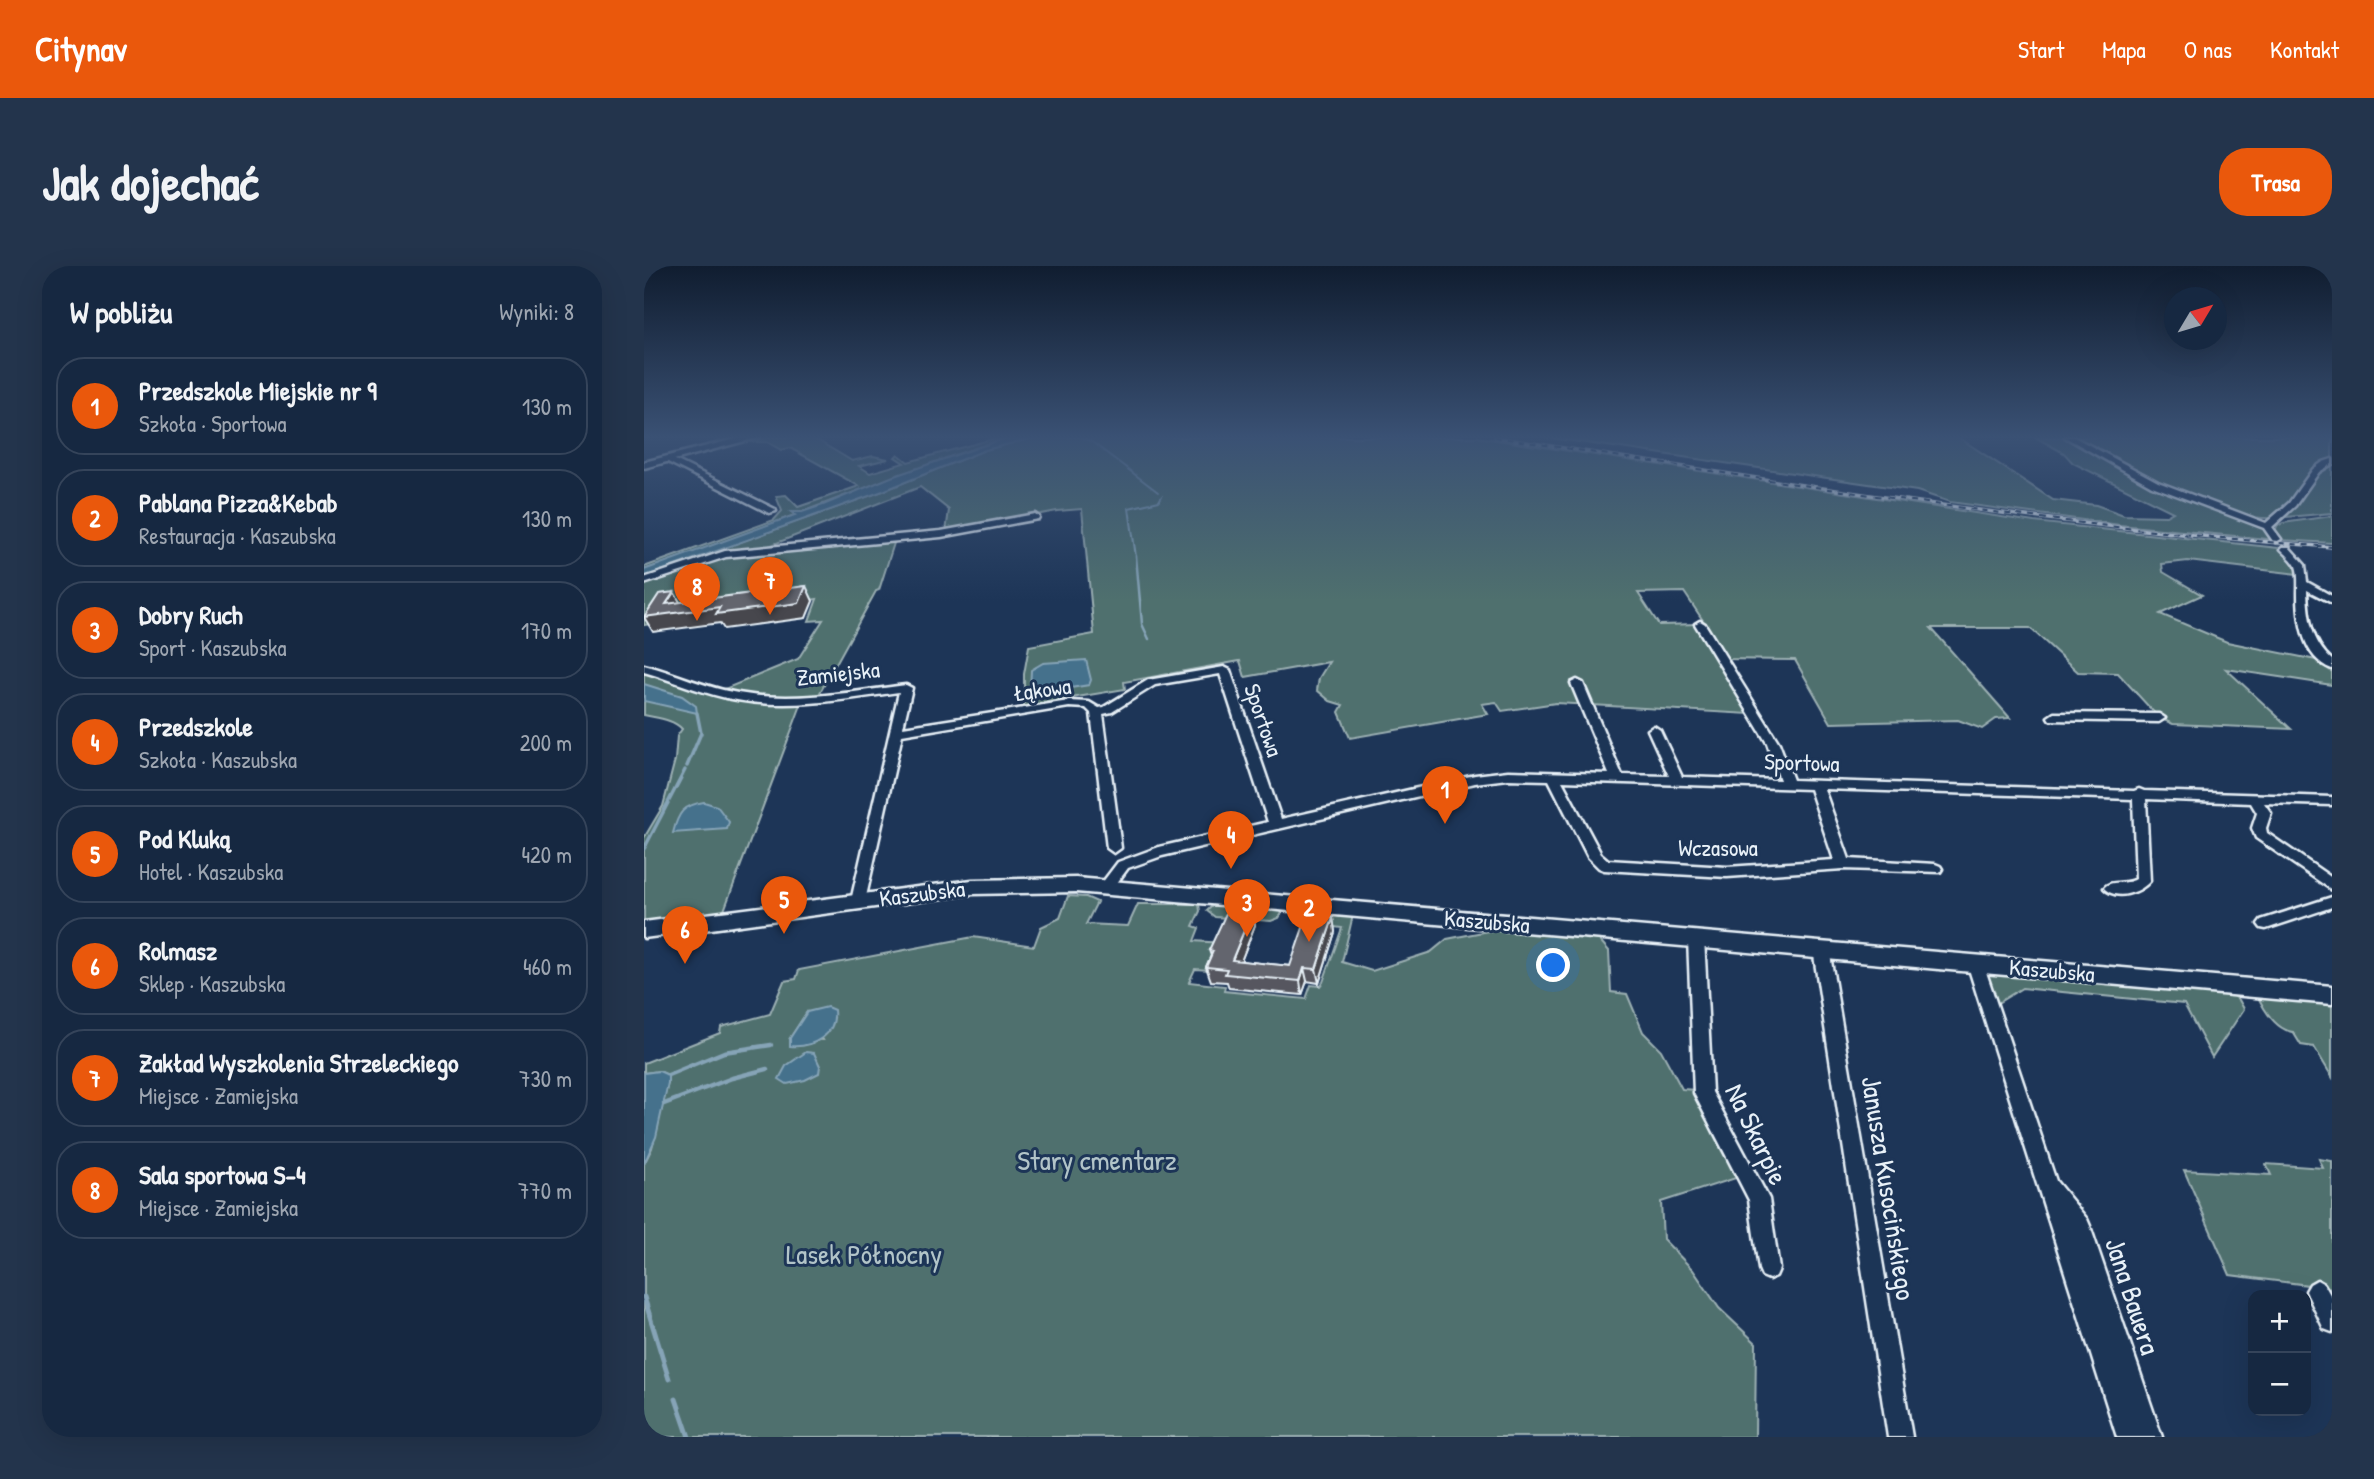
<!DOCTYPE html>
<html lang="pl">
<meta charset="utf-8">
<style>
:root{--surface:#162841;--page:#23344c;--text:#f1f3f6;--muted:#9ea6b1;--line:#35445a;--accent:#ea580c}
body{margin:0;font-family:"Patrick Hand",sans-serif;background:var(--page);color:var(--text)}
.controls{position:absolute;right:21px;bottom:21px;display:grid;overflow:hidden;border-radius:14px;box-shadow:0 7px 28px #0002}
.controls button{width:63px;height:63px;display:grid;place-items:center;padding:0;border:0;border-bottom:2px solid var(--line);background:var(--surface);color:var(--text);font:35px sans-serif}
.compass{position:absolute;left:1520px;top:21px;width:63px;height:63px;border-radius:50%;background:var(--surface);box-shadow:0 7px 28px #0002;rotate:52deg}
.you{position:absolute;left:910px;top:700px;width:24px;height:24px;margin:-18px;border:5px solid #fff;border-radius:50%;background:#1a73e8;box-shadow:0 0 0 10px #1a73e833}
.badge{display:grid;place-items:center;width:46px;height:46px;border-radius:50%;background:var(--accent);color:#fff;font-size:23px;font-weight:700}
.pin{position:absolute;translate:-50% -58px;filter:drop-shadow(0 2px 4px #0008)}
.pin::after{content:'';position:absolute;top:37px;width:24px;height:21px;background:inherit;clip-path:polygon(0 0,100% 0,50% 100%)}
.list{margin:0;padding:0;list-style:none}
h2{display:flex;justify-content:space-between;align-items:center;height:91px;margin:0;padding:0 28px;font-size:30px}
h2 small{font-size:23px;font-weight:400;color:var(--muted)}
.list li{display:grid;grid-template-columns:46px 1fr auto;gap:21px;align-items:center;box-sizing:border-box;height:98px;margin:0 14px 14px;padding:0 14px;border:2px solid var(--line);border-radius:28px}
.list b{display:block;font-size:26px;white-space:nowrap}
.list p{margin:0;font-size:23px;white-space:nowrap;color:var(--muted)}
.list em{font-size:23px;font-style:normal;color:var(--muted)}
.map{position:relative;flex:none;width:1688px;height:1171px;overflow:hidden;border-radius:28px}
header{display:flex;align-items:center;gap:42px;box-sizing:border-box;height:98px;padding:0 35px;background:var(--accent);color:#fff}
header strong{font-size:33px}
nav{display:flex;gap:38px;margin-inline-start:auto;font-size:24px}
.intro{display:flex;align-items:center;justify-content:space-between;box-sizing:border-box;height:168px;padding:0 42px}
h1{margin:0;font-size:49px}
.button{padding:18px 32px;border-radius:28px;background:var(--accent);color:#fff;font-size:24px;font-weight:700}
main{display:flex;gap:42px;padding:0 42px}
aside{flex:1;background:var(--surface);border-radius:28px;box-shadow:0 7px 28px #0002}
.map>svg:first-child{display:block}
.green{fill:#4f6f6e;stroke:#9cb0b3;stroke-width:2;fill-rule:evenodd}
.water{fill:#45718c;stroke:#86a4b7;stroke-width:2}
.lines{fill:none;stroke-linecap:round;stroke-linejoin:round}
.stream-far4{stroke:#86a4b7;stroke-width:2}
.stream-far3{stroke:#86a4b7;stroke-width:2.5}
.stream-far2{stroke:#86a4b7;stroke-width:3.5}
.stream-far1{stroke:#86a4b7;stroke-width:4.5}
.stream{stroke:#86a4b7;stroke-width:5}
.street-tunnel{stroke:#3b516f;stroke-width:8;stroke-dasharray:8 4.5;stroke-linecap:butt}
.street-casing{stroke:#e8f1f8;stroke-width:5}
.secondary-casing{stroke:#e8f1f8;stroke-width:5}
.street{fill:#1d3557;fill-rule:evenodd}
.secondary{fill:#1d3557;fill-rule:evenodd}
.rail-casing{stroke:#e8f1f8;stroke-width:3.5}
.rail{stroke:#1d3557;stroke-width:2;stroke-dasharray:6;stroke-linecap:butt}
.wall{fill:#56575f;stroke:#e8f1f8;stroke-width:2}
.shaded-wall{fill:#46474d;stroke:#e8f1f8;stroke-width:2}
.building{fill:#64656e;stroke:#e8f1f8;stroke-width:2}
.labels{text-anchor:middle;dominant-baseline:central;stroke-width:6;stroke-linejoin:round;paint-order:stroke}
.street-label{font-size:23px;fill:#e8f1f8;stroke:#1d3557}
.near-street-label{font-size:28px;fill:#e8f1f8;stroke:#1d3557}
.near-park-label{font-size:28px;fill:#b2c4c8;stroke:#1d3557}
</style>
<header>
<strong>Citynav</strong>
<nav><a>Start</a><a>Mapa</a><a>O nas</a><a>Kontakt</a></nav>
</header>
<div class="intro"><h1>Jak dojechać</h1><a class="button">Trasa</a></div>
<main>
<aside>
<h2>W pobliżu<small>Wyniki: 8</small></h2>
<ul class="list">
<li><span class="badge">1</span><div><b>Przedszkole Miejskie nr 9</b><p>Szkoła · Sportowa</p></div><em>130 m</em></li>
<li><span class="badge">2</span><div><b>Pablana Pizza&amp;Kebab</b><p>Restauracja · Kaszubska</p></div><em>130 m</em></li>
<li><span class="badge">3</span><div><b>Dobry Ruch</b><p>Sport · Kaszubska</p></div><em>170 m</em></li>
<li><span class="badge">4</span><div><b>Przedszkole</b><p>Szkoła · Kaszubska</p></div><em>200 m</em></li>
<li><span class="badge">5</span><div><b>Pod Kluką</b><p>Hotel · Kaszubska</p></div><em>420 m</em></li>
<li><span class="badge">6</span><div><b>Rolmasz</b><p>Sklep · Kaszubska</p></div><em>460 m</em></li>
<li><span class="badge">7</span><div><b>Zakład Wyszkolenia Strzeleckiego</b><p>Miejsce · Zamiejska</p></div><em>730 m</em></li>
<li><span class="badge">8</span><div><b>Sala sportowa S-4</b><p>Miejsce · Zamiejska</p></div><em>770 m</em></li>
</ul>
</aside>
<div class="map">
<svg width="1688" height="1171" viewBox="0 0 1688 1171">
<rect width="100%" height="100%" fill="#1d3557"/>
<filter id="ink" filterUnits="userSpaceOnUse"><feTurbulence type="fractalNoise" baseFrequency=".0143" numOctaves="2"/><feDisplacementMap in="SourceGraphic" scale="14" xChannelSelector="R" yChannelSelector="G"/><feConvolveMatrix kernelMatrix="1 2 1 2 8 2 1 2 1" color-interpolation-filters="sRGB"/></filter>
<g filter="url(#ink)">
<g class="green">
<path d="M128,171H168L208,195L229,190L244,193L215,200L226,207L260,197L251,191L254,188L264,196L356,171H365C241,210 123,263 0,304V301L130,254L138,245L132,230L142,229L154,241L215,220L146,182L137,184L123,176H106Z"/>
<polygon points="393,171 833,171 1390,256 1635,282 1652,299 1654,308 1544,295 1518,298 1519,306 1558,329 1516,348 1583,376 1672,394 1688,406 1688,419 1582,403 1647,463 1529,458 1515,452 1474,407 1434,406 1386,362 1287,362 1366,452 1352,453 1338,463 1314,454 1187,457 1151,394 1080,393 1066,365 1040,326 994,327 1015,359 1056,358 1105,448 912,437 858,445 852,436 838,438 844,448 706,472 695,446 699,439 686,435 673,424 675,412 685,396 601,411 596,395 480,416 481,423 380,440 380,408 385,380 450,368 438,243 413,245 302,266 305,244 276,221 120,282 102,284 0,314 37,297 239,225 341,184"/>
<polygon points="901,171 1314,171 1409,234 1452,239 1480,249 1522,250 1529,246 1429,197 1420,187 1391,171 1423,171 1511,218 1623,260 1633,274 1476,259 1306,236 1273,225"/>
<path d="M1429,171H1688V193C1662,202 1666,210 1652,230C1647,238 1639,245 1632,252C1578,257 1478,198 1429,171Z"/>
<path d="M1688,197V247L1642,251C1659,232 1666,209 1688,197Z"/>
<polygon points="1688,250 1688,277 1636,274 1631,266 1633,260 1639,257"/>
<polygon points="251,274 235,324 232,325 173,432 95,429 78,424 154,393 179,354 165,355 173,333 0,359 0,316 78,290"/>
<path d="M0,406L69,429L98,435L157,439L79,647L0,659V572L19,540L31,494L33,470L38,463C29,453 12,452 0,449Z"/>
<path d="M424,630L442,631L453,636L442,658L484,660L494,638H555L556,645L549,660L555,662L550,675L578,677L566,704L551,703L545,716L581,720L580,725L662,733L667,719L676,720L679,716L698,662L652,656L649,651L656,645L709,649L698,696L728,705L787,686L803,673L849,664L953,671L965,685L967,726L983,728L999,766L1017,784L1038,823L1052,824L1095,911L1017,936L1019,973L1049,1004L1075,1042L1112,1077L1111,1171H0V898L8,882L24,817V809L15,805L0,807V797L76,767L77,761L126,748L140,715L152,713L155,704L329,671L390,680L397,661L416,652ZM163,746L179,774L146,772Z"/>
<polygon points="570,638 635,643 638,647 635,652 627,655 571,651 563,645"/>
<polygon points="1343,706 1586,727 1595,734 1600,743 1568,791 1540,738 1378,722 1352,738"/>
<path d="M1619,729L1688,738V811L1670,781L1657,779L1649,766C1634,764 1622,747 1615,733Z"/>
<polygon points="1675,893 1688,895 1688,1022 1586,1009 1540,904 1627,909 1622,898 1679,902"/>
</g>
<g class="water">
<polygon points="365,171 393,171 341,184 239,225 0,311 0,304 151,249 147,246 158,246 179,239 247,211"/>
<polygon points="442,394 447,414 445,419 389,428 386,425 387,404 399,397"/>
<polygon points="0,418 38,430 52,440 53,447 0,435"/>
<path d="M60,536L73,540L85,556L83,563L29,567C34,547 39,539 60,536Z"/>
<path d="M183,741L190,744C193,769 169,782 146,780V772L163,746Z"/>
<polygon points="162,786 170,787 176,800 175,807 161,814 143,818 135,813 142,800"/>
<polygon points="15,805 24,809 24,817 12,871 0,898 0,807"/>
</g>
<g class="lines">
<g class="stream-far4">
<polyline points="437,171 448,176 514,226"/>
<polyline points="492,291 485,242 515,235 518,230"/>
</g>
<polyline class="stream-far3" points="492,290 498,358 505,373"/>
<g class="stream-far2">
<polyline points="43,500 57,467 53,447"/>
<polyline points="0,583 41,504"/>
</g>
<g class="stream-far1">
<polyline points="24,809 80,786 127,779"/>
<polyline points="20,838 88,812 123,803"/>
</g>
<g class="stream">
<polyline points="0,1031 25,1113"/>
<polyline points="32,1133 45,1171"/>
</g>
<polyline class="street-tunnel" points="1632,273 1642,283"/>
<g class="street-casing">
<g id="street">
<polygon points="1421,171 1430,171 1514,216 1622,257 1645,237 1669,203 1679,196 1688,193 1688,198 1675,206 1651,240 1628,261 1637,273 1632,276 1629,275 1620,262 1508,220"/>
<polygon points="25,191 131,243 132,245 125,247 22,195 21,193"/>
<polygon points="391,248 395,251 394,253 297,271 82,291 0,318 0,312 81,285 297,265"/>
<path d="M1639,281H1645L1661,299L1663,316L1688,330V337L1663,324C1664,352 1667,375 1688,394V403C1659,392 1654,355 1654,327C1654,319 1655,308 1652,300C1649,294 1642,288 1637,283Z"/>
<path d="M1056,355L1061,358L1135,477L1149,514L1490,525L1495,523L1500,525L1688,531V539L1620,537L1627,547L1622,562L1623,567L1688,612V624L1612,572L1608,562L1613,547L1607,537L1502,533L1506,615C1496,627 1472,635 1460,622C1467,613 1480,620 1492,613L1489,533L1180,523L1205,593L1291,598L1296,600L1298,603L1296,606L1199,603L1083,611L960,604L955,602L944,591L905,514L864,513L831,517L518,590L484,602L467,625H457L455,621L474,596L515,581L624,556L576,408L511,419L468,446L459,448L477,582L470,587L463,582L447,447L442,442L425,441L258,469L221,635L219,639H209L207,635L255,426C202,433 147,444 93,434C61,429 31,415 0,406V399C32,407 62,422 94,427C149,437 207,426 262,419L268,422L259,461L425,435L445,436L455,442L460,441L504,414L580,401L586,404L637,553L831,509L864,505L965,508L927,417L933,414L939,417L978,509L1025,510L1004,464L1010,460L1016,464L1038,511L1136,514L1123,477L1051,358ZM918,515L1166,523L1190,594L1083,601L964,594L957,588Z"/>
<polygon points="1410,447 1515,448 1521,452 1515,456 1406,454 1404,451"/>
<polygon points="1688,631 1688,641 1622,663 1617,662 1614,658 1617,654"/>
<polygon points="1052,666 1057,668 1060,672 1068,826 1125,933 1135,1003 1132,1010 1125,1013 1118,1010 1115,1003 1105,934 1050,827 1044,672 1047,668"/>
<polygon points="1177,677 1183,679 1185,683 1268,1171 1244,1171 1169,683 1171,679"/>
<polygon points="1334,691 1340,693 1341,703 1412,915 1443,953 1446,960 1518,1171 1473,1171 1325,703 1328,693"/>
<polygon points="1673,1014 1680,1018 1688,1032 1688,1066 1680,1063 1662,1025 1666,1018"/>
</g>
</g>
<g class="secondary-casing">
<g id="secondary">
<polygon points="99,171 116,171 0,202 0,196"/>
<polygon points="432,612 1688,720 1688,738 432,626 328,628 0,672 0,656 328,614"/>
</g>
</g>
<use href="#street" class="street"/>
<use href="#secondary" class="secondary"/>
<g class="rail-casing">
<path id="rail" d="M851,171C1129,215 1407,261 1688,281"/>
</g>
<use href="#rail" class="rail"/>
</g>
<polygon class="wall" points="608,645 611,659 597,695 646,700 689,652 691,666 675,717 663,715 658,729 585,722 583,716 567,715 562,701 567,690 565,684"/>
<g class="shaded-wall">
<polygon points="162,320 169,335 162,352 80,363 76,357 9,366 0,351 22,338 30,326 39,341"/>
<polygon points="608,645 611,659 592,708 588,694"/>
<polygon points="689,652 691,666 675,717 672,703"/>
<polygon points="660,702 663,715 658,729 656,715"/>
</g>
<g class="building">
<polygon points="162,320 155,337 72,348 76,341 0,351 15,328 30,326 22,338"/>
<polygon points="584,643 608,645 588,694 646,700 663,650 689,652 672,703 660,702 656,715 581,708 583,703 562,701 569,685 565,684"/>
</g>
</g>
<linearGradient id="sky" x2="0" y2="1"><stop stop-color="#101d30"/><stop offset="0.51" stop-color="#3a5174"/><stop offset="1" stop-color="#3a5174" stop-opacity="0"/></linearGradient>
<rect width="1688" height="335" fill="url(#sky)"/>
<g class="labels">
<g class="street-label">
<text transform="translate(194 407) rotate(-6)">Zamiejska</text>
<text transform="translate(398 423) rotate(-8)">Łąkowa</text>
<text transform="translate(620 454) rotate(71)">Sportowa</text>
<text transform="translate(1158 496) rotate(2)">Sportowa</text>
<text x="1074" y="581">Wczasowa</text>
<text transform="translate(278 627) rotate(-7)">Kaszubska</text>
<text transform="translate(843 655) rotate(5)">Kaszubska</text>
<text transform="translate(1408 704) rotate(5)">Kaszubska</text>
</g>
<g class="near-street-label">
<text transform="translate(1113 868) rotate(64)">Na Skarpie</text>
<text transform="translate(1245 922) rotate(81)">Janusza Kusocińskiego</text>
<text transform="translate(1489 1030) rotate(72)">Jana Bauera</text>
</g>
<g class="near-park-label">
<text x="453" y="894">Stary cmentarz</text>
<text x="220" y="988">Lasek Północny</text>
</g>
</g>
</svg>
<div class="controls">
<button>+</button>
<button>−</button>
</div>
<svg class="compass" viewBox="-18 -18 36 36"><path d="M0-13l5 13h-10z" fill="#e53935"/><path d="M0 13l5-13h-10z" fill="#9ea6b1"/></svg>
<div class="you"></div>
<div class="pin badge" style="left:801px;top:558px">1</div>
<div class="pin badge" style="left:665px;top:676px">2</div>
<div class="pin badge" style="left:603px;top:671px">3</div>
<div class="pin badge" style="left:587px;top:603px">4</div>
<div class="pin badge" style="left:140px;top:668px">5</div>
<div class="pin badge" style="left:41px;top:698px">6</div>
<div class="pin badge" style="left:126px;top:349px">7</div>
<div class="pin badge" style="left:53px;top:355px">8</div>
</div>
</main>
